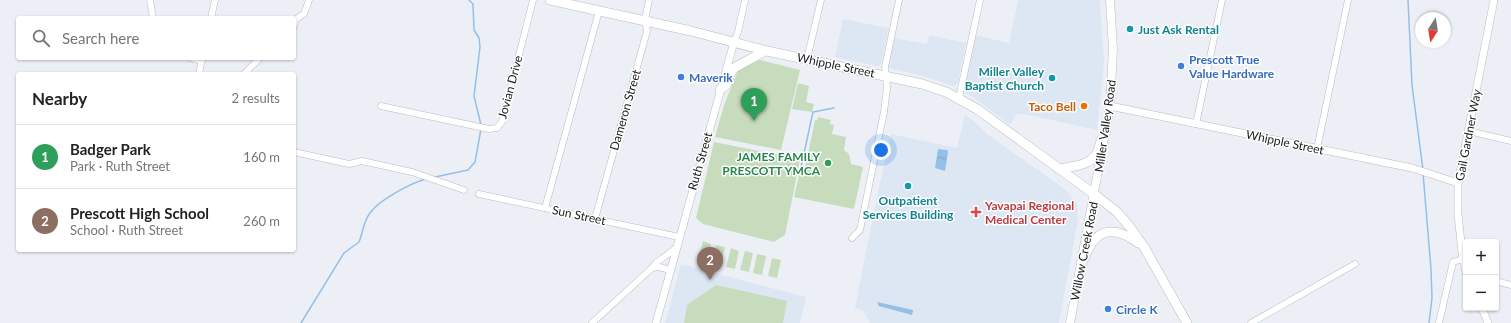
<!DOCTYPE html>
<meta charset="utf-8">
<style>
:root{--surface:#fff;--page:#f2f2f2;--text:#222;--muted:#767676;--line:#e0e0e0;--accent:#ea580c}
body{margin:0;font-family:Lato,sans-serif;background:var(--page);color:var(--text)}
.controls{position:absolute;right:12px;bottom:12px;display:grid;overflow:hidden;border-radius:4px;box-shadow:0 1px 3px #0004}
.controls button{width:36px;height:36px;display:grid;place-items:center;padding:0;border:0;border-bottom:1px solid var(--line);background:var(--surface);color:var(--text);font:20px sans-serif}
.compass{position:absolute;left:1415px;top:12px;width:36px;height:36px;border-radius:50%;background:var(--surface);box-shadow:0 1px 3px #0004;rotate:192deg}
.you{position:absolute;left:881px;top:150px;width:14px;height:14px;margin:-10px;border:3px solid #fff;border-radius:50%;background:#1a73e8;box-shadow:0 0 0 6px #1a73e833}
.badge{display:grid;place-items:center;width:26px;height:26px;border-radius:50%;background:var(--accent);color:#fff;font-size:13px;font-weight:700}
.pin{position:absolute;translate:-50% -33px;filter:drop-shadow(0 1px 2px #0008)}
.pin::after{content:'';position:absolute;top:21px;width:14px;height:12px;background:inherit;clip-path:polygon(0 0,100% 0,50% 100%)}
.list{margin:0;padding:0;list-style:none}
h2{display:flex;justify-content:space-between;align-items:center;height:52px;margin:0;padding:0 16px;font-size:17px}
h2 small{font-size:13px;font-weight:400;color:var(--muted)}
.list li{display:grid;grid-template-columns:26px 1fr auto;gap:12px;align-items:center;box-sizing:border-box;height:64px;padding:0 16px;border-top:1px solid var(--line)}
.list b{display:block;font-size:15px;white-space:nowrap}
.list p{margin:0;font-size:13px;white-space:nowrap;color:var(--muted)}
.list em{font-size:13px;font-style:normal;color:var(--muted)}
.icon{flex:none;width:22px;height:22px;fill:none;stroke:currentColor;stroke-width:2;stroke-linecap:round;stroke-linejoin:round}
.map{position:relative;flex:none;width:1511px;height:323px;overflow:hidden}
.search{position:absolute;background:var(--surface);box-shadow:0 1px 3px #0004;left:16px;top:16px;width:280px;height:44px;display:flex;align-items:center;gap:10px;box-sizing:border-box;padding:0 14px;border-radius:4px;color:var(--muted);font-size:15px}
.panel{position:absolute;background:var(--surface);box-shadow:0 1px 3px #0004;left:16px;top:72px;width:280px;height:180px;border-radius:4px}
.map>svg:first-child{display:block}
.built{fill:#dde7f3}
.park{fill:#c7dcbc}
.water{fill:url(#water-ripples)}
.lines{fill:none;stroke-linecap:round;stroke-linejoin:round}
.stream{stroke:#93bfe8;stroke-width:1.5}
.minor-casing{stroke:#b7bcc1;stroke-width:7}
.tertiary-casing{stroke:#b7bcc1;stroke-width:8}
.secondary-casing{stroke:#b7bcc1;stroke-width:9}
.primary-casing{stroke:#b7bcc1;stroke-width:10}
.minor{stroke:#fff;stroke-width:6}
.tertiary{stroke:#fff;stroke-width:7}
.secondary{stroke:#fff;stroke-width:8}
.primary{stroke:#fff;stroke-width:9}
.culture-dot{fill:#0f9aa8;stroke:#fff;stroke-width:1.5}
.shop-dot{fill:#3f7fe0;stroke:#fff;stroke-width:1.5}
.food-dot{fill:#e8710a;stroke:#fff;stroke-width:1.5}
.leisure-dot{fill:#2e9e5b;stroke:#fff;stroke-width:1.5}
.health-dot{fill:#e0444e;stroke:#fff;stroke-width:1.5}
.labels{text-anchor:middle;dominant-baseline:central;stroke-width:3;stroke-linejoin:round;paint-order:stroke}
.culture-label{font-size:12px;font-weight:bold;fill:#0d838f;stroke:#fff;text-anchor:start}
.shop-label{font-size:12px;font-weight:bold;fill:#366cbe;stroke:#fff;text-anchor:start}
.street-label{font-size:12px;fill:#191a1c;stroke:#fff}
.food-label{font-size:12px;font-weight:bold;fill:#c56008;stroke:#fff;text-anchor:end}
.leisure-label{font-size:12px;font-weight:bold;fill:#27864d;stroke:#fff;text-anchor:end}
.health-label{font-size:12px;font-weight:bold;fill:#be3a42;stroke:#fff;text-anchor:start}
</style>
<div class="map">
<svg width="1511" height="323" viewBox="0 0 1511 323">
<defs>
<pattern id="water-ripples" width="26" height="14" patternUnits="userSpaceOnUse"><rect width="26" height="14" fill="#93bfe8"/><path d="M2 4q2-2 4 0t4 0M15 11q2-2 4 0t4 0" fill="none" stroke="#7ea4c6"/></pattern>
</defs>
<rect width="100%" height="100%" fill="#ecf0f6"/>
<g class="built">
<polygon points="1018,0 1100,0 1104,63 1097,130 1024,114 1016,114 1010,125 976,99 965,93 964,89 974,35 1009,43"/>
<polygon points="843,19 889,28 881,63 879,66 876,66 835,57"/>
<polygon points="929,35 966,43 958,83 955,86 952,86 927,77 892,69 889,67 894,38 927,44"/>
<polygon points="965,115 974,121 987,134 1066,190 1077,204 1078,220 1059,323 870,323 863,311 855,308 878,191 891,134 957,148"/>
<polygon points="681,264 806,297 800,323 665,323"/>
</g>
<g class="park">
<polygon points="760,60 800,70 781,150 715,137 724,105 738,71 751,63"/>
<polygon points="798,83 809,86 806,102 814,104 812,112 792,109"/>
<polygon points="818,117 831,120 830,124 834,125 832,134 846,137 844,150 849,154 851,164 863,167 854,209 794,197 801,167 805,168 815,120 817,120"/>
<polygon points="714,142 800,159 785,235 774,242 703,224 696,218"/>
<polygon points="703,241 711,244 707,262 698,260"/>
<polygon points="716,245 725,247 721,266 712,264"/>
<polygon points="731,248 739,251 735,269 726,267"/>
<polygon points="745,251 753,253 749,272 740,270"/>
<polygon points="757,254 766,256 762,275 753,273"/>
<polygon points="772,258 781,260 777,278 768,276"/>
<polygon points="716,285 787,301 783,323 684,323 687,305"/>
</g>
<g class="water">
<polygon points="938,149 947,150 948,152 945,171 935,168"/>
<polygon points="877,302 913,310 912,315 879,306"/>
</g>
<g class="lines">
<g class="stream">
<polyline points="469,0 473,4 474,30 479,38 480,47 474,96 481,125"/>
<polyline points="1408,0 1412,85 1423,170"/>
<polyline points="801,167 813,112 834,108"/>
<polyline points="1423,173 1431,269 1432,298 1429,323"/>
<polyline points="435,177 468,170 475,162 481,129"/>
<path d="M301,323L344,253L359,242C363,233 363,222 370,213C379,200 411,183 426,179"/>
</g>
<g class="minor-casing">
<g id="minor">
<polyline points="150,0 153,18"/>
<polyline points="211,18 215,0"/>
<polyline points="294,26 296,19 304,14 309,0"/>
<polyline points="734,42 738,32 745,0"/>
<polyline points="190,58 202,61"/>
<polyline points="807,59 821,0"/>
<polyline points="199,74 202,58"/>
<polyline points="244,74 260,58"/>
<polyline points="959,98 980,0"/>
<polyline points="381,106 489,129 497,128 502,122 533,0"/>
<polyline points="1196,124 1222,0"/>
<polyline points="1469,131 1511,141"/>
<polyline points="1317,149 1348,0"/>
<polyline points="294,152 349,164 362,161 412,172 464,190"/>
<polyline points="479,194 679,237"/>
<polyline points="545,208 599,11"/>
<polyline points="595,219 647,31 645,20 649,0"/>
<polyline points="852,238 860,230 884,112 887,88 885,67 899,0"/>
<polyline points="670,270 659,267 652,268 657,262 675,249"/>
<polyline points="1496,281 1511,285"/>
<polyline points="592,323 652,268"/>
<polyline points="1251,323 1355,264"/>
<polyline points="1439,323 1453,262 1463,259"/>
</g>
</g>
<g class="tertiary-casing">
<g id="tertiary">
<polyline points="1110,106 1412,168 1458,183"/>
<polyline points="1466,272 1462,253 1458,214 1458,183 1494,0"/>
<polyline points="1482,308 1488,323"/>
<polyline points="656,323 734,42"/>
</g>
</g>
<g class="secondary-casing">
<polyline id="secondary" points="1070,323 1110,106 1113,49 1110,0"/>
</g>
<g class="primary-casing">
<g id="primary">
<polyline points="550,0 691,31 767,51 922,84 946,92 977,109 1094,194 1117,212 1130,227 1144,247 1187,323"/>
<polyline points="720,90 727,84 730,74 734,68 765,51"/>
<path d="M1059,169C1072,166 1090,166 1097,153C1101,145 1099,141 1106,132"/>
<path d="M1082,262C1086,255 1089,245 1095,239C1108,226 1125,233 1138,243"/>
</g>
</g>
<use href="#minor" class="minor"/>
<use href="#tertiary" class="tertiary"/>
<use href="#secondary" class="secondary"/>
<use href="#primary" class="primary"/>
</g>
<g class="culture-dot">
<circle cx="1130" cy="29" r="4"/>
<circle cx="1052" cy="78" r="4"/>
<circle cx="908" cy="186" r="4"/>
</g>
<g class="shop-dot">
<circle cx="1181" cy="66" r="4"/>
<circle cx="681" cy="77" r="4"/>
<circle cx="1108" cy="309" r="4"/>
</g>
<circle class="food-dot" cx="1084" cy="106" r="4"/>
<circle class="leisure-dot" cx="828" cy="163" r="4"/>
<path class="health-dot" d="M974 206h4v4h4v4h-4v4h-4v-4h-4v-4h4z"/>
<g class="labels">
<g class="culture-label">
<text x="1138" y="29">Just Ask Rental</text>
<text x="1044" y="71" text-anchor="end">Miller Valley<tspan x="1044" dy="14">Baptist Church</tspan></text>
<text x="908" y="200" text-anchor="middle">Outpatient<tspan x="908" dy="14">Services Building</tspan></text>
</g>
<g class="shop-label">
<text x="1189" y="59">Prescott True<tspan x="1189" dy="14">Value Hardware</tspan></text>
<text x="689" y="77">Maverik</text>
<text x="1116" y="309">Circle K</text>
</g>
<g class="street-label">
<text transform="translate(836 65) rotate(12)">Whipple Street</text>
<text transform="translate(510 87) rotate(-75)">Jovian Drive</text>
<text transform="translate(625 110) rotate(-74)">Dameron Street</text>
<text transform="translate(1105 126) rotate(-82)">Miller Valley Road</text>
<text transform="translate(1468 135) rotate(-79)">Gail Gardner Way</text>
<text transform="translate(1285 142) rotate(12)">Whipple Street</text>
<text transform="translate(700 161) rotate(-74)">Ruth Street</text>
<text transform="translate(579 215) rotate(12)">Sun Street</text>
<text transform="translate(1084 251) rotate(-79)">Willow Creek Road</text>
</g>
<g class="food-label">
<text x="1076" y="106">Taco Bell</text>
</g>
<g class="leisure-label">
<text x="820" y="156">JAMES FAMILY<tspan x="820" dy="14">PRESCOTT YMCA</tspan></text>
</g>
<g class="health-label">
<text x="985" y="205">Yavapai Regional<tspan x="985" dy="14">Medical Center</tspan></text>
</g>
</g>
</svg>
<div class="controls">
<button>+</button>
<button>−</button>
</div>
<svg class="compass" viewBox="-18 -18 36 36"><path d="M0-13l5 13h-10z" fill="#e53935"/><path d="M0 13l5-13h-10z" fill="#767676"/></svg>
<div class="you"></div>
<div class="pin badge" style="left:754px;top:121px;background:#2e9e5b">1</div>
<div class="pin badge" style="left:710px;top:280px;background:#8d6e63">2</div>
<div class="search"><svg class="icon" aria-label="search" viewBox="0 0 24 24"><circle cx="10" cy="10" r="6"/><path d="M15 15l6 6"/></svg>Search here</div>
<section class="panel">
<h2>Nearby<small>2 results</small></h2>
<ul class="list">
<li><span class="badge" style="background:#2e9e5b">1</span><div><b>Badger Park</b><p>Park · Ruth Street</p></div><em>160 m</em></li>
<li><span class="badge" style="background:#8d6e63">2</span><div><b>Prescott High School</b><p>School · Ruth Street</p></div><em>260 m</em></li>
</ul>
</section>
</div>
